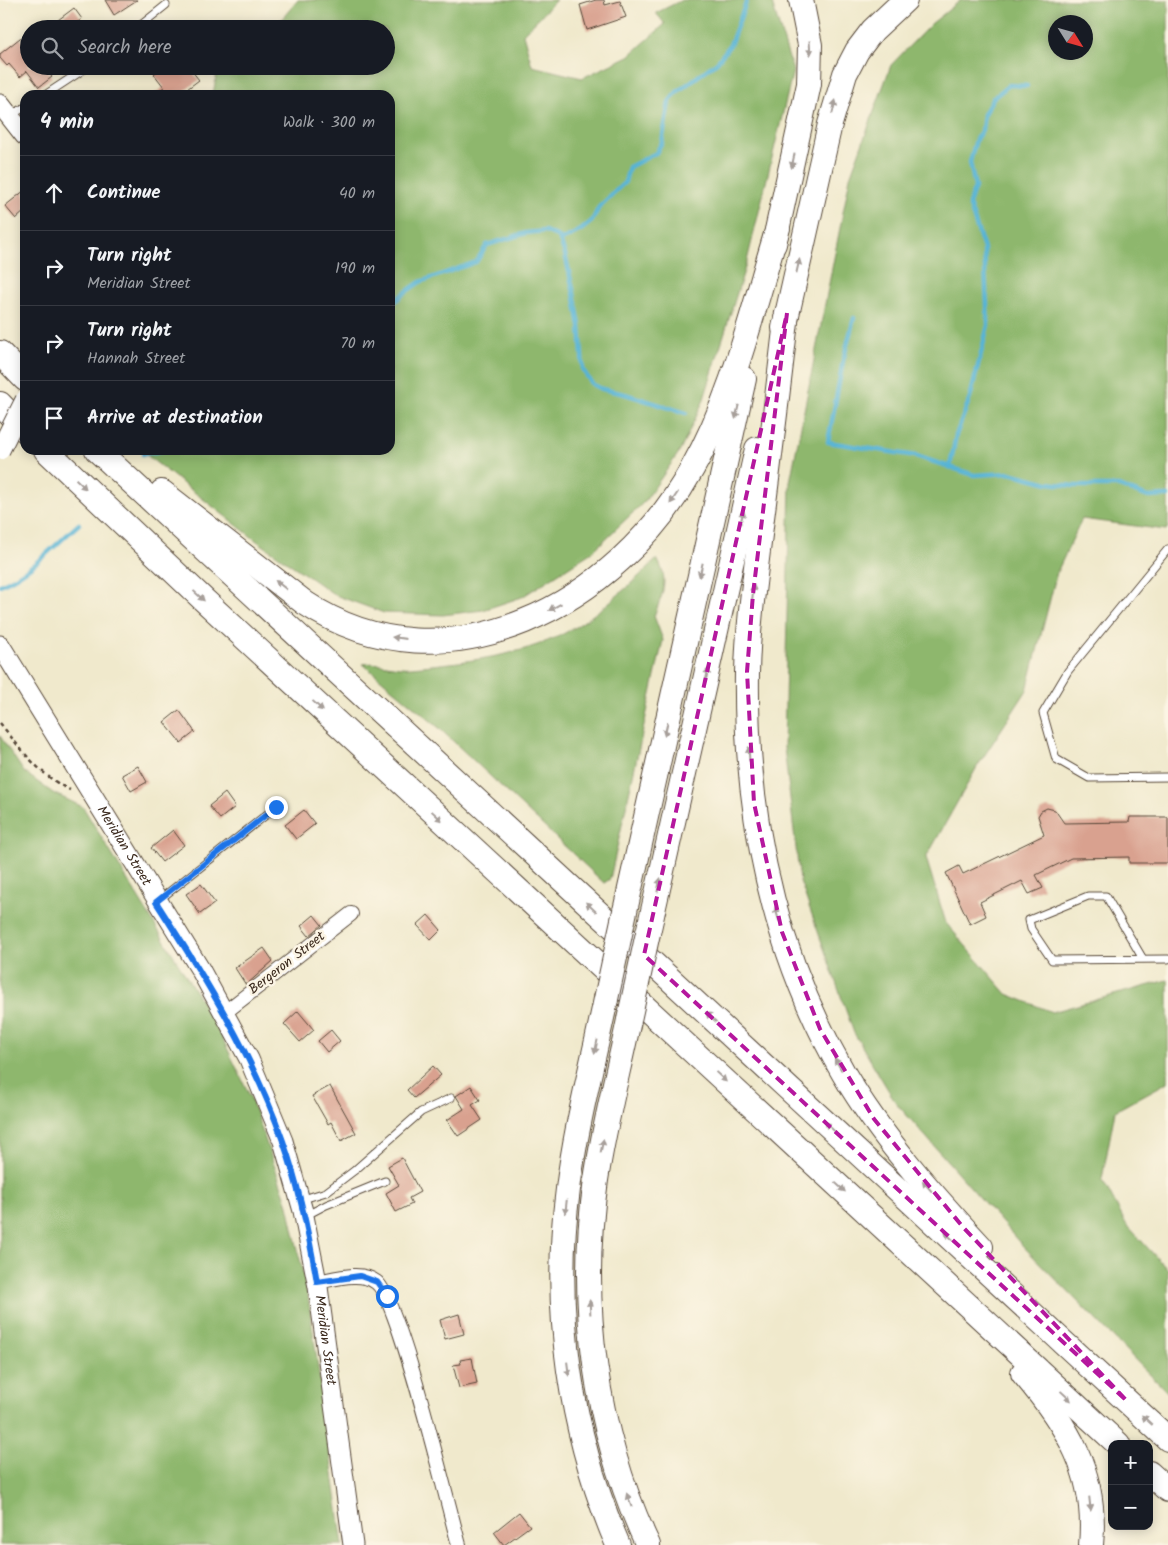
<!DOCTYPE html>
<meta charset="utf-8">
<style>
:root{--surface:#171b24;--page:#20242c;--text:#f1f3f6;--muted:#9ea1a6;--line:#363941}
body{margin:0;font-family:Kalam,sans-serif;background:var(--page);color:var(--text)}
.controls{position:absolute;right:15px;bottom:15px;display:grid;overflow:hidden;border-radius:10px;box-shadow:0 2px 12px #0003}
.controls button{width:45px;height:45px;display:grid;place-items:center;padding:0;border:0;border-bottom:1px solid var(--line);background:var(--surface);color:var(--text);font:25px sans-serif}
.compass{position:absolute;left:1048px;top:15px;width:45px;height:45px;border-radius:50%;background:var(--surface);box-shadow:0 2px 12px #0003;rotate:127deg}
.stop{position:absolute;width:15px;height:15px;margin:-11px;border:4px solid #1a73e8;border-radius:50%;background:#fff}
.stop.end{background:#1a73e8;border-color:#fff;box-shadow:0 1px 5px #0008}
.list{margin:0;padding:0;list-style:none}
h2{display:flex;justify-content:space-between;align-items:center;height:65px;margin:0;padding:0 20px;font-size:21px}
h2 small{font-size:16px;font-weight:400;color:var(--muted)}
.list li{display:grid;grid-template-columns:32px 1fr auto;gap:15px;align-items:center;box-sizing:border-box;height:75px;padding:0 20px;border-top:1px solid var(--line)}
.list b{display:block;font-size:19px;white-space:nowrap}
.list p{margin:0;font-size:16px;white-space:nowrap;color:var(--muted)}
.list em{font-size:16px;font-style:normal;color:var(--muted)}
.icon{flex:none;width:28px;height:28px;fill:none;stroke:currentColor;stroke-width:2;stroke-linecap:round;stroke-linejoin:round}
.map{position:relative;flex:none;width:1168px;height:1545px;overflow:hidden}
.search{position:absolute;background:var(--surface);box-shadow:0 2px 12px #0003;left:20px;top:20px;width:375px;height:55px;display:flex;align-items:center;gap:12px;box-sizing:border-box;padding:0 18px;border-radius:28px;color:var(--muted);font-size:19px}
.panel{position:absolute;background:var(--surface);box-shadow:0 2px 12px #0003;left:20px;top:90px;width:375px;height:365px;border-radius:15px}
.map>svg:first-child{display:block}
.forest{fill:#8eb76d;stroke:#647046;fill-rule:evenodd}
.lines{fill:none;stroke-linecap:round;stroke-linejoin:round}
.stream{stroke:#57b4d5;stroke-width:4.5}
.building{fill:#d9a18f}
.lane-casing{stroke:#564738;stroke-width:9}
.street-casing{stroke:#564738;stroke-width:16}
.secondary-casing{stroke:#564738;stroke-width:21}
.highway-casing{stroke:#564738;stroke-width:26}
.path{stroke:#564738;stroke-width:2.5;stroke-dasharray:4 4;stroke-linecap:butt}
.lane{stroke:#fff;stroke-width:7}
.street{stroke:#fff;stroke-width:14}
.secondary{stroke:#fff;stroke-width:19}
.highway{stroke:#fff;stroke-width:24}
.secondary-bridge-casing{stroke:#564738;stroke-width:21;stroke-linecap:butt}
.highway-bridge-casing{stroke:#564738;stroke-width:26;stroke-linecap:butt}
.secondary-bridge{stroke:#fff;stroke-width:19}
.highway-bridge{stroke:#fff;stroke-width:24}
.oneway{fill:#a79f9a}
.route{stroke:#1a73e8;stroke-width:6}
.marked{fill:none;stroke:#b5179e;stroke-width:4;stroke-dasharray:10 6;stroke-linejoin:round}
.labels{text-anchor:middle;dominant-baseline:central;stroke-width:5;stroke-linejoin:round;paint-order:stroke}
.street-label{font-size:14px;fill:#3b2a1e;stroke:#fcf5e5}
</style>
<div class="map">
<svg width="1168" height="1545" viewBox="0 0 1168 1545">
<rect width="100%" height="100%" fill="#fcf5e5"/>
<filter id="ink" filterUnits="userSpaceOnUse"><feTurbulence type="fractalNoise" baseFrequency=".02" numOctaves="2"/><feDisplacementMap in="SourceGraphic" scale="10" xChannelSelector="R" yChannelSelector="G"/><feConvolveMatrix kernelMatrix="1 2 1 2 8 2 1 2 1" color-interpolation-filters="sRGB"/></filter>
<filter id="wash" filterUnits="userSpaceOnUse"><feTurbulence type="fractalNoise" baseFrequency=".0096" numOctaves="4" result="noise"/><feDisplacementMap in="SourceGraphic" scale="20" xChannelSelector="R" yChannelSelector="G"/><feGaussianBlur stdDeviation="1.12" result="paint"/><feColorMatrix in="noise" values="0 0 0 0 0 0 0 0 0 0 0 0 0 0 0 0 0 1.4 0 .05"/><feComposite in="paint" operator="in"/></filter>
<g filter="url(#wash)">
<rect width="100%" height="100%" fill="#f0e9cc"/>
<g class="forest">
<polygon points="298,0 556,0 523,34 532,66 582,78 629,56 665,24 656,13 682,0 771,0 793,71 747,261 703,402 680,451 645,501 592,552 522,597 483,610 443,615 384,613 335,595 257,541 140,450 390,450 390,95 209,95 214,89 218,66 386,66 386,29 269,29 280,21"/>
<path d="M961,0H1168V527L1166,530L1082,519L1057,572L1027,690L977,767L926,858L946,923L1007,994L1052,1012L1168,980V1082L1115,1111L1102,1179L1126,1224L1168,1270V1393L1020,1243L896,1103L854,1033L800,881L784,748L790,482L850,177L891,65L931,24ZM1056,22H1086V52H1056Z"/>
<path d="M657,559C670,581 662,595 654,616L663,640L610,879L604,883L438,727L363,664C380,661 395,669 412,667C463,662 519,657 565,633C597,616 631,584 657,559Z"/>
<polygon points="0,736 24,772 53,793 83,807 216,1025 250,1096 288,1205 308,1296 343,1545 0,1545"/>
</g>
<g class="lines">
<g class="stream">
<polyline points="560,241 581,230 592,221 599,207 625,182 629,167 656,153 662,142 669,102 677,92 717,62 730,45 747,0"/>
<polyline points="390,306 403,294 420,282 476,262 487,245 526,233 545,231 559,237 565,254 575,298 580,326 583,370 592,384 602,389 625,394 686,413"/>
<polyline points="854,318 843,361 828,442 916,456 974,475 1010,473 1048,483 1074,486 1119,486 1148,497 1168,496"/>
<polyline points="143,454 165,450"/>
<polyline points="950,467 956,435 970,398 988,325 984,249 969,204 975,187 970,162 976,139 982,130 984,114 993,98 1009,85 1027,86"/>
<path d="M0,585C31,572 54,546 79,524"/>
</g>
</g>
<g id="blocks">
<g class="building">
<polygon points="105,0 137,0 114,15"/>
<polygon points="596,0 604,0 605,5 620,1 626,17 587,30 580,5"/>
<polygon points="74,8 82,19 68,29 64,29 58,20"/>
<polygon points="20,38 29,49 29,66 43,66 52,77 39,87 27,71 20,77 9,64 7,66 0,58 0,54"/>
<polygon points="163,66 188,66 199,80 179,95 153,95 164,87 154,74"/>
<polygon points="25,190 25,211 16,219 5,206"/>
<polygon points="179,710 195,732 181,743 164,722"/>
<polygon points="138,766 147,782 131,791 122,775"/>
<polygon points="225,793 235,807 220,819 209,806"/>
<polygon points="1047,808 1055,810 1064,823 1129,822 1130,817 1168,817 1168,863 1129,863 1129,857 1071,858 1036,875 1043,888 1029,894 1022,881 980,902 986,916 970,924 946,873 959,866 963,874 1044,835 1038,816 1041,811"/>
<polygon points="304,810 315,824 296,839 285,825"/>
<polygon points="173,830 184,845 162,862 151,848"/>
<polygon points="201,884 215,903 200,914 186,894"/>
<polygon points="314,915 322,925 309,936 301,926"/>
<polygon points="428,915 441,930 431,940 417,925"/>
<polygon points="264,948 273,961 246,985 235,968"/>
<polygon points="298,1011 314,1030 300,1042 284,1024"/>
<polygon points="331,1030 340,1041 327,1052 318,1041"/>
<polygon points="433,1066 441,1075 414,1098 407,1090"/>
<polygon points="330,1086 356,1133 341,1141 331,1122 328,1124 312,1096"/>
<polygon points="471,1086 480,1100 472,1105 482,1120 458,1136 447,1120 464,1109 456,1096"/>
<polygon points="402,1158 420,1192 409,1198 412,1204 396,1212 386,1193 399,1185 388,1166"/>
<polygon points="459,1314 464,1334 445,1339 440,1320"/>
<polygon points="472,1358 477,1384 459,1388 453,1365 461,1364 460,1360"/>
<polygon points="519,1512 530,1526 504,1545 494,1532"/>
</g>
</g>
</g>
<g filter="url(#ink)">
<use href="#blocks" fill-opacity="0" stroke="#564738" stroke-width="1"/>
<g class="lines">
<g class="lane-casing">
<g id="lane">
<polyline points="136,29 166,5"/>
<polyline points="45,95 89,66"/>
<polyline points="10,116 25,107"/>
<polyline points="1168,549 1068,671 1043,713 1056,759 1089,778 1168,777"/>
<polyline points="159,900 276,807"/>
<polyline points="1143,959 1106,896 1088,896 1029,920 1031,929 1052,960 1168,959"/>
<polyline points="300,1200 326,1192 355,1170 421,1112 451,1098"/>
<polyline points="305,1216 326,1205 385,1181"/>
</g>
</g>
<g class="street-casing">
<g id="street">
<polyline points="224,1013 351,914"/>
<path d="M317,1282C334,1279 361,1270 376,1282C399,1298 448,1506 459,1545"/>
</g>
</g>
<g class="secondary-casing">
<g id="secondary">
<polyline points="0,104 25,136"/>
<path id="s1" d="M0,645L200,969L249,1059L283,1141L303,1211L318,1287L353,1545"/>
</g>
</g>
<g class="highway-casing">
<g id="highway">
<polyline points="774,244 809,84 810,45 801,0"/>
<path d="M787,313C779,381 771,450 762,518C756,570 748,621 747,673C745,813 773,952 844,1074C881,1137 931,1193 981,1247"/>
<polyline points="784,328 830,124 845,74 857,51 873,30 905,0"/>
<polyline points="0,353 25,379"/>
<polyline points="0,404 25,430"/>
<polyline points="46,450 205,601 1118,1444"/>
<polyline points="97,450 1168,1439"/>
<path d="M162,492L305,603C447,697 619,602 692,469C734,395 753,308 778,228"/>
<polyline points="625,911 744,379"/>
<polyline points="648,933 757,449"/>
<path d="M606,999C593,1062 576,1125 568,1189C552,1310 570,1433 618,1545"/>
<path d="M629,1020C618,1073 604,1126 596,1180C578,1302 595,1433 648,1545"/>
<path d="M1023,1373C1067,1425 1098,1473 1091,1545"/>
<polyline points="1149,1473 1168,1490"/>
</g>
</g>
<path class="path" d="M0,723C20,748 40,776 70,790"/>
<use href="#lane" class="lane"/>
<use href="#street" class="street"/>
<use href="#secondary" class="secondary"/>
<use href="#highway" class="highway"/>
<g class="secondary-bridge-casing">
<polyline id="secondary-bridge" points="0,450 25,400"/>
</g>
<g class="highway-bridge-casing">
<g id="highway-bridge">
<polyline points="606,999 625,911"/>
<polyline points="629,1020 648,933"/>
</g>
</g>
<use href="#secondary-bridge" class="secondary-bridge"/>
<use href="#highway-bridge" class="highway-bridge"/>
</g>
<defs><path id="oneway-solid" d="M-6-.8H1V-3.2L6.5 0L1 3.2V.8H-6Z" transform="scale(1.25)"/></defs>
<g class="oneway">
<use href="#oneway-solid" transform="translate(810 48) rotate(86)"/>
<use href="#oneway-solid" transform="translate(834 107) rotate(-76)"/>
<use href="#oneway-solid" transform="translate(793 161) rotate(102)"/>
<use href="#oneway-solid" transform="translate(798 266) rotate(-77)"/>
<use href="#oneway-solid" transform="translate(737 412) rotate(103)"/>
<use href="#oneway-solid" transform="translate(81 484) rotate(44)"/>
<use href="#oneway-solid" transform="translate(674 498) rotate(124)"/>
<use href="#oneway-solid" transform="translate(742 517) rotate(-77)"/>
<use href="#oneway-solid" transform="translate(701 570) rotate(103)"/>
<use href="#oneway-solid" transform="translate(281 585) rotate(-142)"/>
<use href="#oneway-solid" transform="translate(753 592) rotate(-84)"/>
<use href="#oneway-solid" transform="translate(199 596) rotate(43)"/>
<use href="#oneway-solid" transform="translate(555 607) rotate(151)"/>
<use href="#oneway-solid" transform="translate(399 638) rotate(-173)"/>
<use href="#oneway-solid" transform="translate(707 675) rotate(-77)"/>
<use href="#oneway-solid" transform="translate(318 706) rotate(43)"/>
<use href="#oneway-solid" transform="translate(666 729) rotate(103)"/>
<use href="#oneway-solid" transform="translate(749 754) rotate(-94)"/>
<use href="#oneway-solid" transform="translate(437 816) rotate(43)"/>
<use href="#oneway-solid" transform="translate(659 885) rotate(-77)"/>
<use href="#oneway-solid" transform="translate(591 907) rotate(-137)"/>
<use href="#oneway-solid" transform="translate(777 914) rotate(-106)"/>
<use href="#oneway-solid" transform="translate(711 1017) rotate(-137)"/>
<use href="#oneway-solid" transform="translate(596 1047) rotate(102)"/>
<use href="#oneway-solid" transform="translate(838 1064) rotate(-120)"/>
<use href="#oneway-solid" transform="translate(721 1077) rotate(43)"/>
<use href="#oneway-solid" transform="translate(830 1127) rotate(-137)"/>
<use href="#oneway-solid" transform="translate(602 1146) rotate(-78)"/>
<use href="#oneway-solid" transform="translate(927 1186) rotate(-131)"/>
<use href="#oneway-solid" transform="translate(840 1187) rotate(43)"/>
<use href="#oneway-solid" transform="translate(566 1207) rotate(96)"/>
<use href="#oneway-solid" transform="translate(950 1237) rotate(-137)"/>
<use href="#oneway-solid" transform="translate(590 1307) rotate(-93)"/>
<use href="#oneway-solid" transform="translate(568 1369) rotate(83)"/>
<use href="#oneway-solid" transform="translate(1066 1396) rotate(43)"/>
<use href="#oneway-solid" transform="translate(1147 1420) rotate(-137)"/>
<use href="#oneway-solid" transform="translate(629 1500) rotate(-110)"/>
<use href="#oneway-solid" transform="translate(1090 1504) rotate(84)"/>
</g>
</g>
<g class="lines" filter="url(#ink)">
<path class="route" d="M276,807L156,902C205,978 253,1055 283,1141C299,1186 309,1234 317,1282L360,1276L377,1282L387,1296"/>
</g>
<path class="marked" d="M787,313L753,594L747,672L754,803L782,932L820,1029L874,1119L962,1226L1127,1401L644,955Z"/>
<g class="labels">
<g class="street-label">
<text stroke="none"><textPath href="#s1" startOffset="236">Meridian Street</textPath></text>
<text transform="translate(287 963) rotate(-38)">Bergeron Street</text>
<text stroke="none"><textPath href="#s1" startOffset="776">Meridian Street</textPath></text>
</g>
</g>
</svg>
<div class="controls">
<button>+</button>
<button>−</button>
</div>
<svg class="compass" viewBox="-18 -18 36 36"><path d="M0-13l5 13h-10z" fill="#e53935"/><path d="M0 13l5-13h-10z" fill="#9ea1a6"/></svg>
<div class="stop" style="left:387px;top:1296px"></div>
<div class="stop end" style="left:276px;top:807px"></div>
<div class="search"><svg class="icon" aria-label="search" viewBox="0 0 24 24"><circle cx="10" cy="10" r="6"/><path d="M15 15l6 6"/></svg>Search here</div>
<section class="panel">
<h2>4 min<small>Walk · 300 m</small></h2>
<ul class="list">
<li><svg class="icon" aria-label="ahead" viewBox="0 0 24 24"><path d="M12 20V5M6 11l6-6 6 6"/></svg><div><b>Continue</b></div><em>40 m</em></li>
<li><svg class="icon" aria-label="right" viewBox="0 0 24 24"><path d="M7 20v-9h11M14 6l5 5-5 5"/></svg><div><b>Turn right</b><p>Meridian Street</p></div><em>190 m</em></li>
<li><svg class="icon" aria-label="right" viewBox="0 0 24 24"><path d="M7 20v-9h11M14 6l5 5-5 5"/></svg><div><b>Turn right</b><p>Hannah Street</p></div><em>70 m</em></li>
<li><svg class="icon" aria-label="arrive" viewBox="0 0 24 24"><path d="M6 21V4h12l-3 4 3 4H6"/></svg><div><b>Arrive at destination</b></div></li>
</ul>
</section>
</div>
